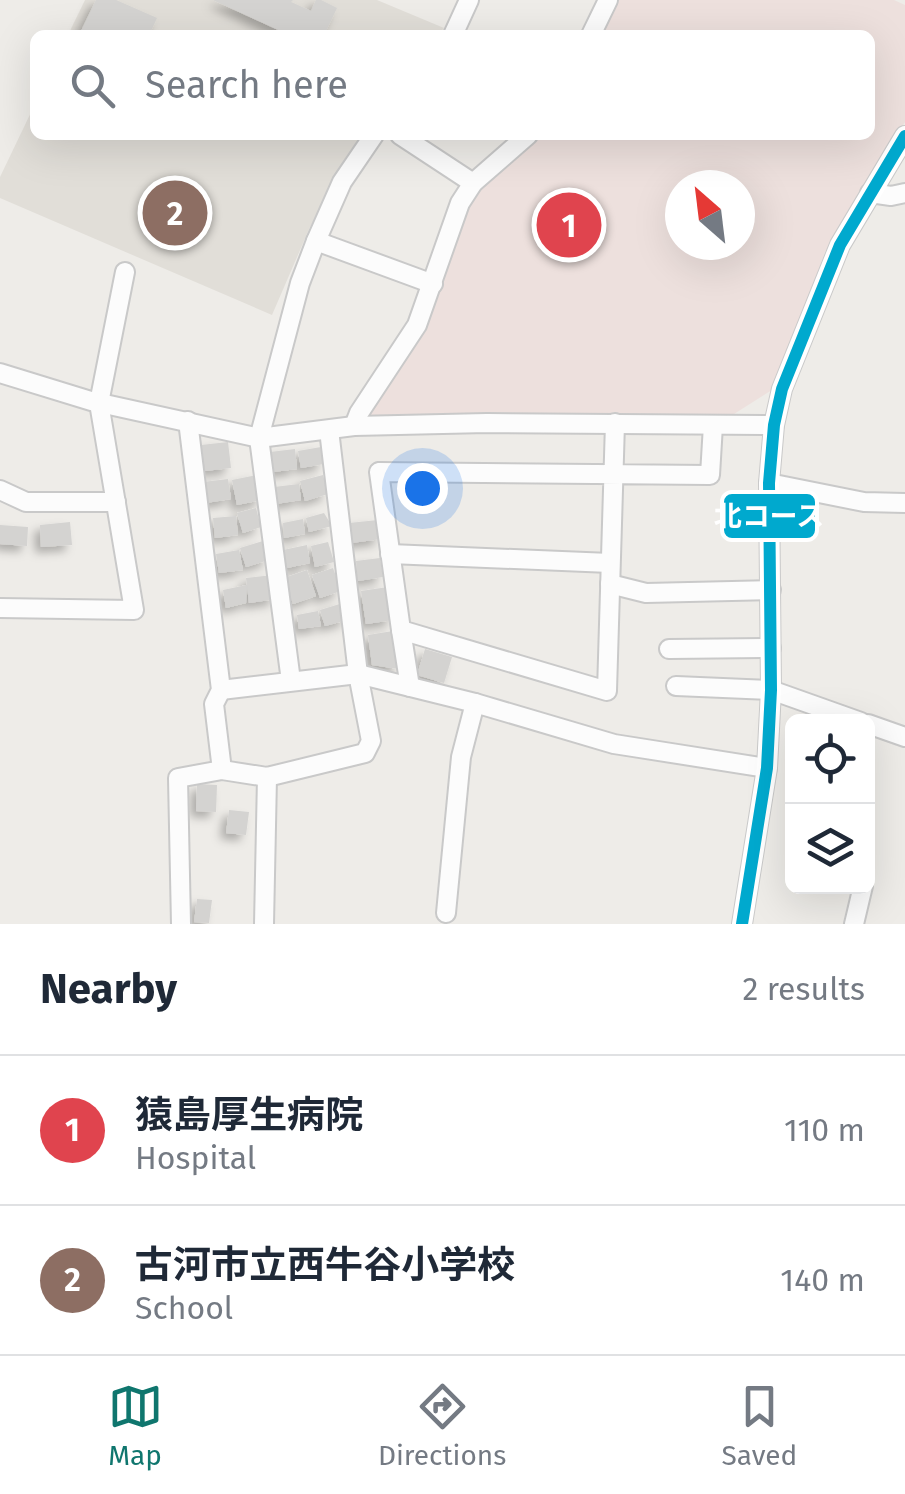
<!DOCTYPE html>
<meta charset="utf-8">
<style>
:root{--surface:#fff;--page:#f6f6f7;--text:#1f2937;--muted:#747a83;--line:#e0e1e3;--accent:#0f766e}
body{margin:0;font-family:"Fira Sans","Noto Sans JP",sans-serif;background:var(--page);color:var(--text)}
.controls{position:absolute;right:30px;bottom:30px;display:grid;overflow:hidden;border-radius:15px;box-shadow:0 10px 40px #0002}
.controls button{width:90px;height:90px;display:grid;place-items:center;padding:0;border:0;border-bottom:2px solid var(--line);background:var(--surface);color:var(--text);font:50px sans-serif}
.compass{position:absolute;left:665px;top:170px;width:90px;height:90px;border-radius:50%;background:var(--surface);box-shadow:0 10px 40px #0002;rotate:332deg}
.you{position:absolute;left:422px;top:488px;width:35px;height:35px;margin:-25px;border:8px solid #fff;border-radius:50%;background:#1a73e8;box-shadow:0 0 0 15px #1a73e833}
.badge{display:grid;place-items:center;width:65px;height:65px;border-radius:50%;background:var(--accent);color:#fff;font-size:32px;font-weight:700}
.pin{position:absolute;translate:-50% -50%;border:5px solid #fff;box-shadow:0 2px 10px #0006}
.list{margin:0;padding:0;list-style:none}
h2{display:flex;justify-content:space-between;align-items:center;height:130px;margin:0;padding:0 40px;font-size:42px}
h2 small{font-size:32px;font-weight:400;color:var(--muted)}
.list li{display:grid;grid-template-columns:65px 1fr auto;gap:30px;align-items:center;box-sizing:border-box;height:150px;padding:0 40px;border-top:2px solid var(--line)}
.list b{display:block;font-size:38px;white-space:nowrap}
.list p{margin:0;font-size:32px;white-space:nowrap;color:var(--muted)}
.list em{font-size:32px;font-style:normal;color:var(--muted)}
.icon{flex:none;width:55px;height:55px;fill:none;stroke:currentColor;stroke-width:2;stroke-linecap:round;stroke-linejoin:round}
.map{position:relative;flex:none;width:905px;height:924px;overflow:hidden}
.search{position:absolute;background:var(--surface);box-shadow:0 10px 40px #0002;left:30px;right:30px;top:30px;height:110px;display:flex;align-items:center;gap:25px;box-sizing:border-box;padding:0 35px;border-radius:15px;color:var(--muted);font-size:38px}
.sheet{height:430px;background:var(--surface)}
nav{display:flex;justify-content:space-around;align-items:center;box-sizing:border-box;height:140px;border-top:2px solid var(--line);background:var(--surface);font-size:28px;color:var(--muted)}
nav a{display:grid;justify-items:center;gap:5px}
nav .on{color:var(--accent)}
.map>svg:first-child{display:block}
.education{fill:#e1ded8}
.medical{fill:#ede0dd;fill-rule:evenodd}
.building{fill:#d4d3d1;filter:url(#shadow)}
.lines{fill:none;stroke-linecap:round;stroke-linejoin:round}
.minor-casing{stroke:#c9c9c9;stroke-width:22}
.minor{stroke:#fcfcfc;stroke-width:18}
.bus-1-casing{stroke:#fff;stroke-width:20}
.bus-1{stroke:#00a9ce;stroke-width:12}
.line-badge{stroke:#fff;stroke-width:4}
.badge-label{font-size:28px;text-anchor:middle;font-weight:bold;fill:#fff}
</style>
<div class="map">
<svg width="905" height="924" viewBox="0 0 905 924">
<defs>
<filter id="shadow"><feDropShadow dx="-6" dy="6" stdDeviation="5" flood-color="#0004"/></filter>
</defs>
<rect width="100%" height="100%" fill="#eeece8"/>
<g class="education">
<polygon points="85,0 377,0 444,28 438,35 68,35"/>
<polygon points="35,104 35,135 363,135 310,227 272,315 0,198 0,177"/>
</g>
<path class="medical" d="M615,0H894L905,5V122L825,252L775,388L734,414L368,416L465,206L478,188L536,135H870V35H598ZM680,185H740V245H680Z"/>
<g class="building">
<polygon points="96,0 116,0 157,18 149,35 79,35"/>
<polygon points="213,0 293,0 291,2 311,11 316,0 321,0 337,8 324,35 289,35"/>
<polygon points="228,442 231,468 205,471 201,445"/>
<polygon points="321,447 324,464 301,468 298,451"/>
<polygon points="295,449 297,469 273,472 270,452"/>
<polygon points="257,475 262,500 237,505 232,480"/>
<polygon points="323,475 328,494 305,501 300,481"/>
<polygon points="228,479 231,499 206,503 203,482"/>
<polygon points="299,484 301,500 276,504 274,487"/>
<polygon points="256,508 261,527 243,533 237,513"/>
<polygon points="324,513 332,526 309,532 306,518"/>
<polygon points="236,516 238,535 215,538 213,518"/>
<polygon points="303,519 305,534 284,538 283,523"/>
<polygon points="378,520 381,539 351,543 349,523"/>
<polygon points="70,522 72,545 41,547 40,525"/>
<polygon points="0,525 28,527 27,546 0,544"/>
<polygon points="263,541 269,560 246,567 240,548"/>
<polygon points="328,542 334,562 315,567 311,546"/>
<polygon points="307,545 310,563 287,568 283,550"/>
<polygon points="239,550 243,570 219,573 216,554"/>
<polygon points="380,558 383,577 358,581 356,561"/>
<polygon points="333,568 341,591 320,598 312,575"/>
<polygon points="307,570 316,596 293,604 284,578"/>
<polygon points="273,575 276,599 249,603 246,578"/>
<polygon points="247,585 246,603 226,608 223,590"/>
<polygon points="388,587 393,620 366,624 361,591"/>
<polygon points="343,603 347,620 325,626 320,610"/>
<polygon points="318,611 321,626 299,629 297,615"/>
<polygon points="393,631 399,669 372,665 368,635"/>
<polygon points="425,649 452,657 444,683 417,675"/>
<polygon points="197,784 217,785 216,812 196,811"/>
<polygon points="229,810 249,812 246,835 226,833"/>
<polygon points="197,899 212,900 209,923 194,922"/>
</g>
<g class="lines">
<g class="minor-casing">
<g id="minor">
<polyline points="453,35 469,0"/>
<polyline points="591,35 608,0"/>
<polyline points="400,135 473,183"/>
<polyline points="870,193 891,196 905,193"/>
<polyline points="316,241 433,284"/>
<polyline points="0,373 91,401 259,438 354,426 487,423 774,425"/>
<polyline points="188,421 221,690 214,704 222,770"/>
<polyline points="615,423 607,691 401,630 379,472 710,475 713,425"/>
<polyline points="354,426 359,413 417,325 460,203 473,183 528,135"/>
<polyline points="769,483 864,502 905,503"/>
<polyline points="0,490 26,502 116,502"/>
<polyline points="390,554 610,563"/>
<polyline points="610,584 646,593 771,590"/>
<polyline points="0,608 134,610 99,403 125,272"/>
<polyline points="401,630 410,687"/>
<polyline points="669,649 771,648"/>
<polyline points="291,681 259,438 300,283 316,241 342,182 374,135"/>
<polyline points="676,686 771,690 861,722"/>
<polyline points="221,690 358,674 475,703 614,744 767,768"/>
<polyline points="868,724 905,737"/>
<polyline points="446,913 461,757 475,703"/>
<polyline points="181,924 178,778 222,770 267,777 365,753 371,741 358,674 329,430"/>
<polyline points="264,924 267,777"/>
<polyline points="742,924 767,768 771,690 769,483 774,425 782,389 840,245 905,136"/>
<polyline points="854,924 863,886"/>
</g>
</g>
<use href="#minor" class="minor"/>
<g class="bus-1-casing">
<polyline id="bus-1" points="742,924 767,768 771,690 769,483 774,425 782,389 840,245 905,136"/>
</g>
<use href="#bus-1" class="bus-1"/>
</g>
<rect class="line-badge" x="722" y="492" width="95" height="48" rx="10" fill="#00a9ce"/>
<g class="badge-label">
<text x="769" y="526">北コース</text>
</g>
</svg>
<div class="controls">
<button><svg class="icon" aria-label="locate" viewBox="0 0 24 24"><circle cx="12" cy="12" r="6"/><path d="M12 2v4M12 18v4M2 12h4M18 12h4"/></svg></button>
<button><svg class="icon" aria-label="layers" viewBox="0 0 24 24"><path d="M12 4l9 5-9 5-9-5zM3 14l9 5 9-5"/></svg></button>
</div>
<svg class="compass" viewBox="-18 -18 36 36"><path d="M0-13l5 13h-10z" fill="#e53935"/><path d="M0 13l5-13h-10z" fill="#747a83"/></svg>
<div class="you"></div>
<div class="pin badge" style="left:569px;top:225px;background:#e0444e">1</div>
<div class="pin badge" style="left:175px;top:213px;background:#8d6e63">2</div>
<div class="search"><svg class="icon" aria-label="search" viewBox="0 0 24 24"><circle cx="10" cy="10" r="6"/><path d="M15 15l6 6"/></svg>Search here</div>
</div>
<section class="sheet">
<h2>Nearby<small>2 results</small></h2>
<ul class="list">
<li><span class="badge" style="background:#e0444e">1</span><div><b>猿島厚生病院</b><p>Hospital</p></div><em>110 m</em></li>
<li><span class="badge" style="background:#8d6e63">2</span><div><b>古河市立西牛谷小学校</b><p>School</p></div><em>140 m</em></li>
</ul>
</section>
<nav>
<a class="on"><svg class="icon" aria-label="map" viewBox="0 0 24 24"><path d="M3 6l6-2 6 2 6-2v14l-6 2-6-2-6 2zM9 4v14M15 6v14"/></svg>Map</a>
<a><svg class="icon" aria-label="directions" viewBox="0 0 24 24"><path d="M12 3l9 9-9 9-9-9zM9 14v-3h6M13 9l2 2-2 2"/></svg>Directions</a>
<a><svg class="icon" aria-label="saved" viewBox="0 0 24 24"><path d="M7 4h10v16l-5-4-5 4z"/></svg>Saved</a>
</nav>
